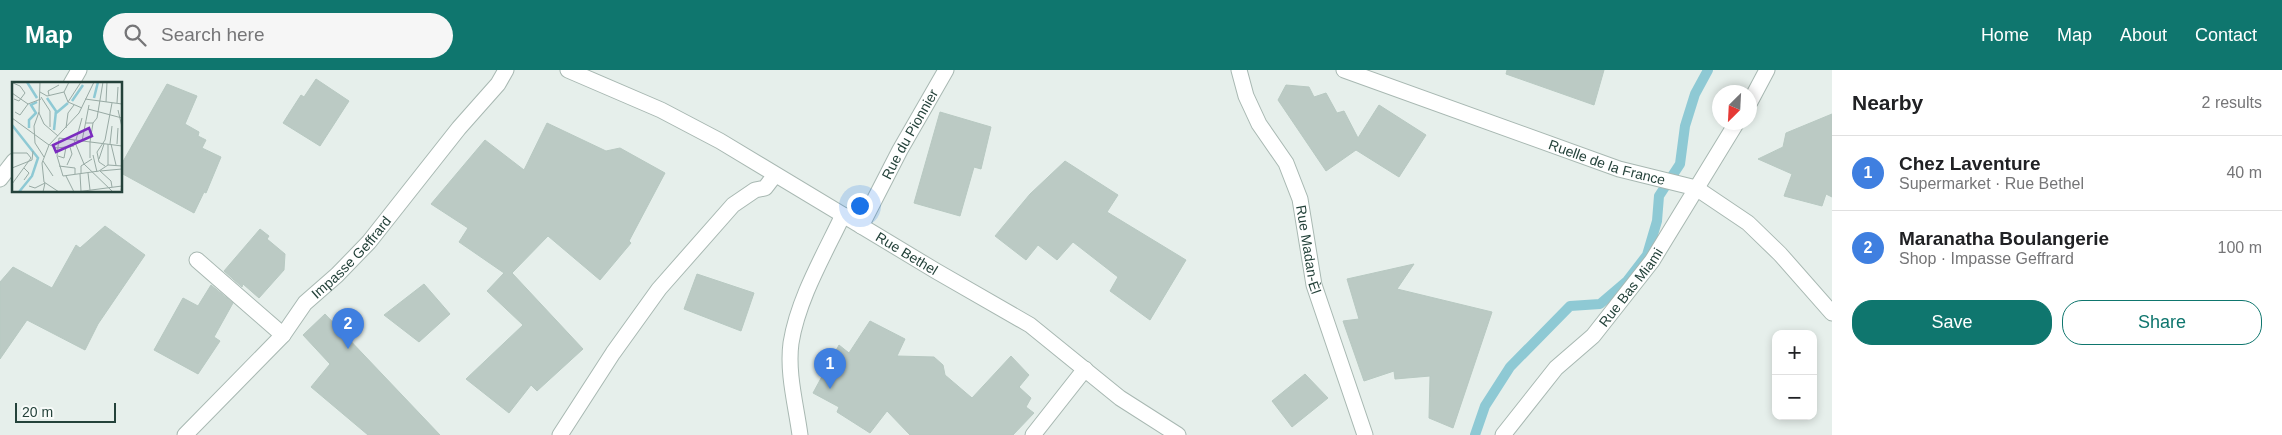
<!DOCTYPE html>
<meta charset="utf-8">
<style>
:root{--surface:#fff;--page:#f6f6f6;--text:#202124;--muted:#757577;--line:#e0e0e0;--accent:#0f766e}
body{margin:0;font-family:Helvetica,sans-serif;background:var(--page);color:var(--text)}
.controls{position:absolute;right:15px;bottom:15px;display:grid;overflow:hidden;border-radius:10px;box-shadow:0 2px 8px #0003}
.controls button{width:45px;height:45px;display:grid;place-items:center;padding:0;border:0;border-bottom:1px solid var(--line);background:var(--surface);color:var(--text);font:25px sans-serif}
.compass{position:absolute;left:1712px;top:15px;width:45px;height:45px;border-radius:50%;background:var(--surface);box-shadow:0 2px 8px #0003;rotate:204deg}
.scale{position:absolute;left:15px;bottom:12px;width:101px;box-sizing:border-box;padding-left:5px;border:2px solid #24423a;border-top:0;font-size:14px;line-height:18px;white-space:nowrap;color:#24423a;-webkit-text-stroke:4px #f7fbf9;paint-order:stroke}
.you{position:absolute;left:859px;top:135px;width:18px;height:18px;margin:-12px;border:4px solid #fff;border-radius:50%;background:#1a73e8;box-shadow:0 0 0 8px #1a73e833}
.badge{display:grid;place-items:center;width:32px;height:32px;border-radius:50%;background:var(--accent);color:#fff;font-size:16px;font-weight:700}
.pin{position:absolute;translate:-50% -41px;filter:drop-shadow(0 1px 2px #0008)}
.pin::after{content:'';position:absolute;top:26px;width:18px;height:15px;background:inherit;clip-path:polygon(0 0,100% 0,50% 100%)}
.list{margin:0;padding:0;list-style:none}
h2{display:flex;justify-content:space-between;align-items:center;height:65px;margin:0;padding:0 20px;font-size:21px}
h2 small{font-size:16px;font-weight:400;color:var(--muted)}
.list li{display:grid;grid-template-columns:32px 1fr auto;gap:15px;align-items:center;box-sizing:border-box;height:75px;padding:0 20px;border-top:1px solid var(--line)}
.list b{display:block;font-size:19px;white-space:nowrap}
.list p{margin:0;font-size:16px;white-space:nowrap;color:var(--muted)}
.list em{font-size:16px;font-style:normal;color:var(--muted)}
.actions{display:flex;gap:10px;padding:15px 20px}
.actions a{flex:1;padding:11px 0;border:1px solid var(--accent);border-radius:20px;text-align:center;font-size:18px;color:var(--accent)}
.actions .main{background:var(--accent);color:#fff}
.icon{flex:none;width:28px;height:28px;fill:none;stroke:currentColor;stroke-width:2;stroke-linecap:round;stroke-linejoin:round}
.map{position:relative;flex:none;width:1832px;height:365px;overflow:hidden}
header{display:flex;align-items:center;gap:30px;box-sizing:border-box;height:70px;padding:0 25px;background:var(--accent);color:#fff}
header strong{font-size:24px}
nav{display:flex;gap:28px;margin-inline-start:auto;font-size:18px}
.search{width:350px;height:45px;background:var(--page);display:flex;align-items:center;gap:12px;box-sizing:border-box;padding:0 18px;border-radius:28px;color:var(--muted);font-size:19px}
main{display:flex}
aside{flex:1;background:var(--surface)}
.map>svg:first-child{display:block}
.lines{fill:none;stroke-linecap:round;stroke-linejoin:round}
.stream{stroke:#8ec9d4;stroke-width:10}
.building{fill:#bbcac4;stroke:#b8c9c2}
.minor-casing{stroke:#a8b8b2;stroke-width:17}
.minor{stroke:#fff;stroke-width:15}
.labels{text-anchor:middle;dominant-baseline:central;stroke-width:4;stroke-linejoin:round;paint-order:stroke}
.street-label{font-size:14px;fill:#24423a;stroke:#f7fbf9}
.inset-river{fill:none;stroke:#8ec9d4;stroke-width:2.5}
.inset-road{fill:none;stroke:#98aaa4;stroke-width:1}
.view{fill:#7b2cbf;fill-opacity:0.15;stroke:#7b2cbf;stroke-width:2.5}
.inset-edge{fill:none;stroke:#24423a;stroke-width:2.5}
</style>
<header>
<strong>Map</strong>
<div class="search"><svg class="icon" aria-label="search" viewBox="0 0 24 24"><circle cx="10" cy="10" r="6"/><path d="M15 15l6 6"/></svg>Search here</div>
<nav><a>Home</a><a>Map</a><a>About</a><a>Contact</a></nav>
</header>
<main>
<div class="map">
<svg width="1832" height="365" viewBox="0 0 1832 365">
<rect width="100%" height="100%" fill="#e6efeb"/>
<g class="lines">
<polyline class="stream" points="1475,365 1485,336 1510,297 1570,236 1600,234 1627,211 1647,185 1657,151 1659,126 1680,94 1685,56 1695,24 1708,0"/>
</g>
<g class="building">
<polygon points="1507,0 1604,0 1594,35 1506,4"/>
<polygon points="316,9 349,31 320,76 283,53 301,25 304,27"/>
<polygon points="167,14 197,26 185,54 199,62 198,66 206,70 202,78 221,87 206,123 204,122 194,143 121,103 121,95"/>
<polygon points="1286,15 1309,17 1314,27 1326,23 1337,43 1344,41 1358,68 1379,35 1426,65 1399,107 1356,80 1326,101 1278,30"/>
<polygon points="940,42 991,57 981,99 974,97 960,146 914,133"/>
<polygon points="1832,44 1832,127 1826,124 1822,136 1784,126 1792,104 1758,89 1783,77 1786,63"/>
<polygon points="547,53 606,81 620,78 665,103 629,171 631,173 600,210 548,166 512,203 583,279 537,321 531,315 509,343 466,309 523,255 487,221 504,203 459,172 468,158 431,134 485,70 524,100"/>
<polygon points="1065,91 1118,125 1107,142 1186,190 1150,250 1110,221 1118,207 1073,172 1057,190 1038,175 1026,190 995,166 1030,124"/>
<polygon points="105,156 145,185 98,254 85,280 27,250 0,289 0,212 13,197 52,218 76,175 80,178"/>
<polygon points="260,159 269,166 267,169 285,184 284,200 259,228 243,214 242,217 224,201"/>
<polygon points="1414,194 1397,219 1492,242 1453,358 1429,348 1430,306 1395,309 1394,301 1364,311 1343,251 1359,249 1347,209"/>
<polygon points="697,204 754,223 741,261 684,239"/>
<polygon points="424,214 450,244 419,272 384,245"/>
<polygon points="211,215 233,233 214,267 220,271 198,304 154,280 183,228 198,236"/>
<polygon points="325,244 440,365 368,365 311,317 330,294 303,265"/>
<polygon points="870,251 905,269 897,286 934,287 943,295 945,305 972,328 1011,286 1029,305 1019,317 1031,328 1026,337 1034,343 1013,365 910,365 887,341 870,363 837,342 839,337 813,323 839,275 849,283"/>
<polygon points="1305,304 1328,328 1292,357 1272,331"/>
</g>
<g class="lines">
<g class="minor-casing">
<g id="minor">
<path id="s1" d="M568,0L661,40L720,71L936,201L1030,255L1120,328L1178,365"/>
<path id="s2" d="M1239,0L1246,26L1259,54L1286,93L1300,129L1314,215L1365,365"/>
<path id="s3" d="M1344,0L1619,99L1696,118L1748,153L1780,184L1832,243"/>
<polyline points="71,14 79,0"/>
<polyline points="1750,32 1767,0"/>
<polyline points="0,109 14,91"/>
<path id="s4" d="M861,156L900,80L946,0"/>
<polyline points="197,190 283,265"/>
<path id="s5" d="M185,365L283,265L305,233L337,205L369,172L459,58L498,14L506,0"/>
<polyline points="560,365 613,283 659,219 733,135 755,120 765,118 775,105"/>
<path d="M800,365C796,335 787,303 791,273C798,229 824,185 843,145"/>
<polyline points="1033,365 1085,299"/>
<path id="s6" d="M1503,365L1556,298L1593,266L1652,191L1737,52"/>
</g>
</g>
<use href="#minor" class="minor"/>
</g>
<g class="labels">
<g class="street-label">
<text stroke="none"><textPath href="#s4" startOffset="104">Rue du Pionnier</textPath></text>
<text stroke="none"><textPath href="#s3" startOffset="279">Ruelle de la France</textPath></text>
<text stroke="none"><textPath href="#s2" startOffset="195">Rue Madan-Èl</textPath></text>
<text stroke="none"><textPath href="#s1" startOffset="386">Rue Bethel</textPath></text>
<text stroke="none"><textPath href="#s5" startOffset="244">Impasse Geffrard</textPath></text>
<text stroke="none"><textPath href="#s6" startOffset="196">Rue Bas Miami</textPath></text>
</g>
</g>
<g transform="translate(12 12)">
<rect width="110" height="110" fill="#e6efeb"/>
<path class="inset-river" d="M15,0L25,16M35,16L44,29L42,48M82,16L86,0M60,19L71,3M43,32L56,21M0,43L26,76L20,94L7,110M17,46V38L24,31L19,23L25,20"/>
<path class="inset-road" d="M28,0L27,31L32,42L46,54M57,0L52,10L56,20L70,26M1,1L8,4L13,11L7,19L2,17M28,10L35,14L52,10M0,11L16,22L29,17M37,13L36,9L47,3M29,15L38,29V45M73,17L110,22M56,20L69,0M94,20L95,0M105,21L106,5M76,27L110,36M106,28L110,45M3,30L8,33L16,22M27,30L22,44L23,61L32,75M0,36L37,63M74,41H81L85,36L91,0M54,46L56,31L62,23M47,56L110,64M47,56L45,74L51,94M62,58L72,82L101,110M64,58L70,36M70,59L77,23M78,60L81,41M98,62L100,44M99,62L104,83M105,62L106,46M38,63L45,66L62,64M0,71H15L19,76L0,102M81,73L85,90M46,74L52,76L54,65M78,76V60M87,77L92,62M31,79L41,94M55,83L60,72L58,65M96,83V62M47,84L63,86V92M93,84L87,80L85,70L93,58L100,21M0,86L20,78L21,69M12,86L17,91L12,98M88,89L110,87M88,89L99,99L100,105M76,91L78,108M68,92L69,109M69,92V84L80,77M51,94L87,89L96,83L110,84M54,94L62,110M17,104L23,106L33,101L31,110M47,110L32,100L30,81L37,63L67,31L82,0M64,110L110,104L109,108"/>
<path class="view" d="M77,46L80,54L44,70L41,63Z"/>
<rect width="110" height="110" class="inset-edge"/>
</g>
</svg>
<div class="controls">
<button>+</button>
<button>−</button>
</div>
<svg class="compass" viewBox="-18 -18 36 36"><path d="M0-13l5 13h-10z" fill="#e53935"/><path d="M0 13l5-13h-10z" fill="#757577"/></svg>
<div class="scale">20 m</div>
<div class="you"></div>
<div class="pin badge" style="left:830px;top:319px;background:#3f7fe0">1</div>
<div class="pin badge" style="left:348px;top:279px;background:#3f7fe0">2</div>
</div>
<aside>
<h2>Nearby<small>2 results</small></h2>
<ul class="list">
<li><span class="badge" style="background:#3f7fe0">1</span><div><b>Chez Laventure</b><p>Supermarket · Rue Bethel</p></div><em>40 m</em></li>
<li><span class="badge" style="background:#3f7fe0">2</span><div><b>Maranatha Boulangerie</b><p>Shop · Impasse Geffrard</p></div><em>100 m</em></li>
</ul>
<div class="actions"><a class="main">Save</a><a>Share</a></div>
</aside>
</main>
